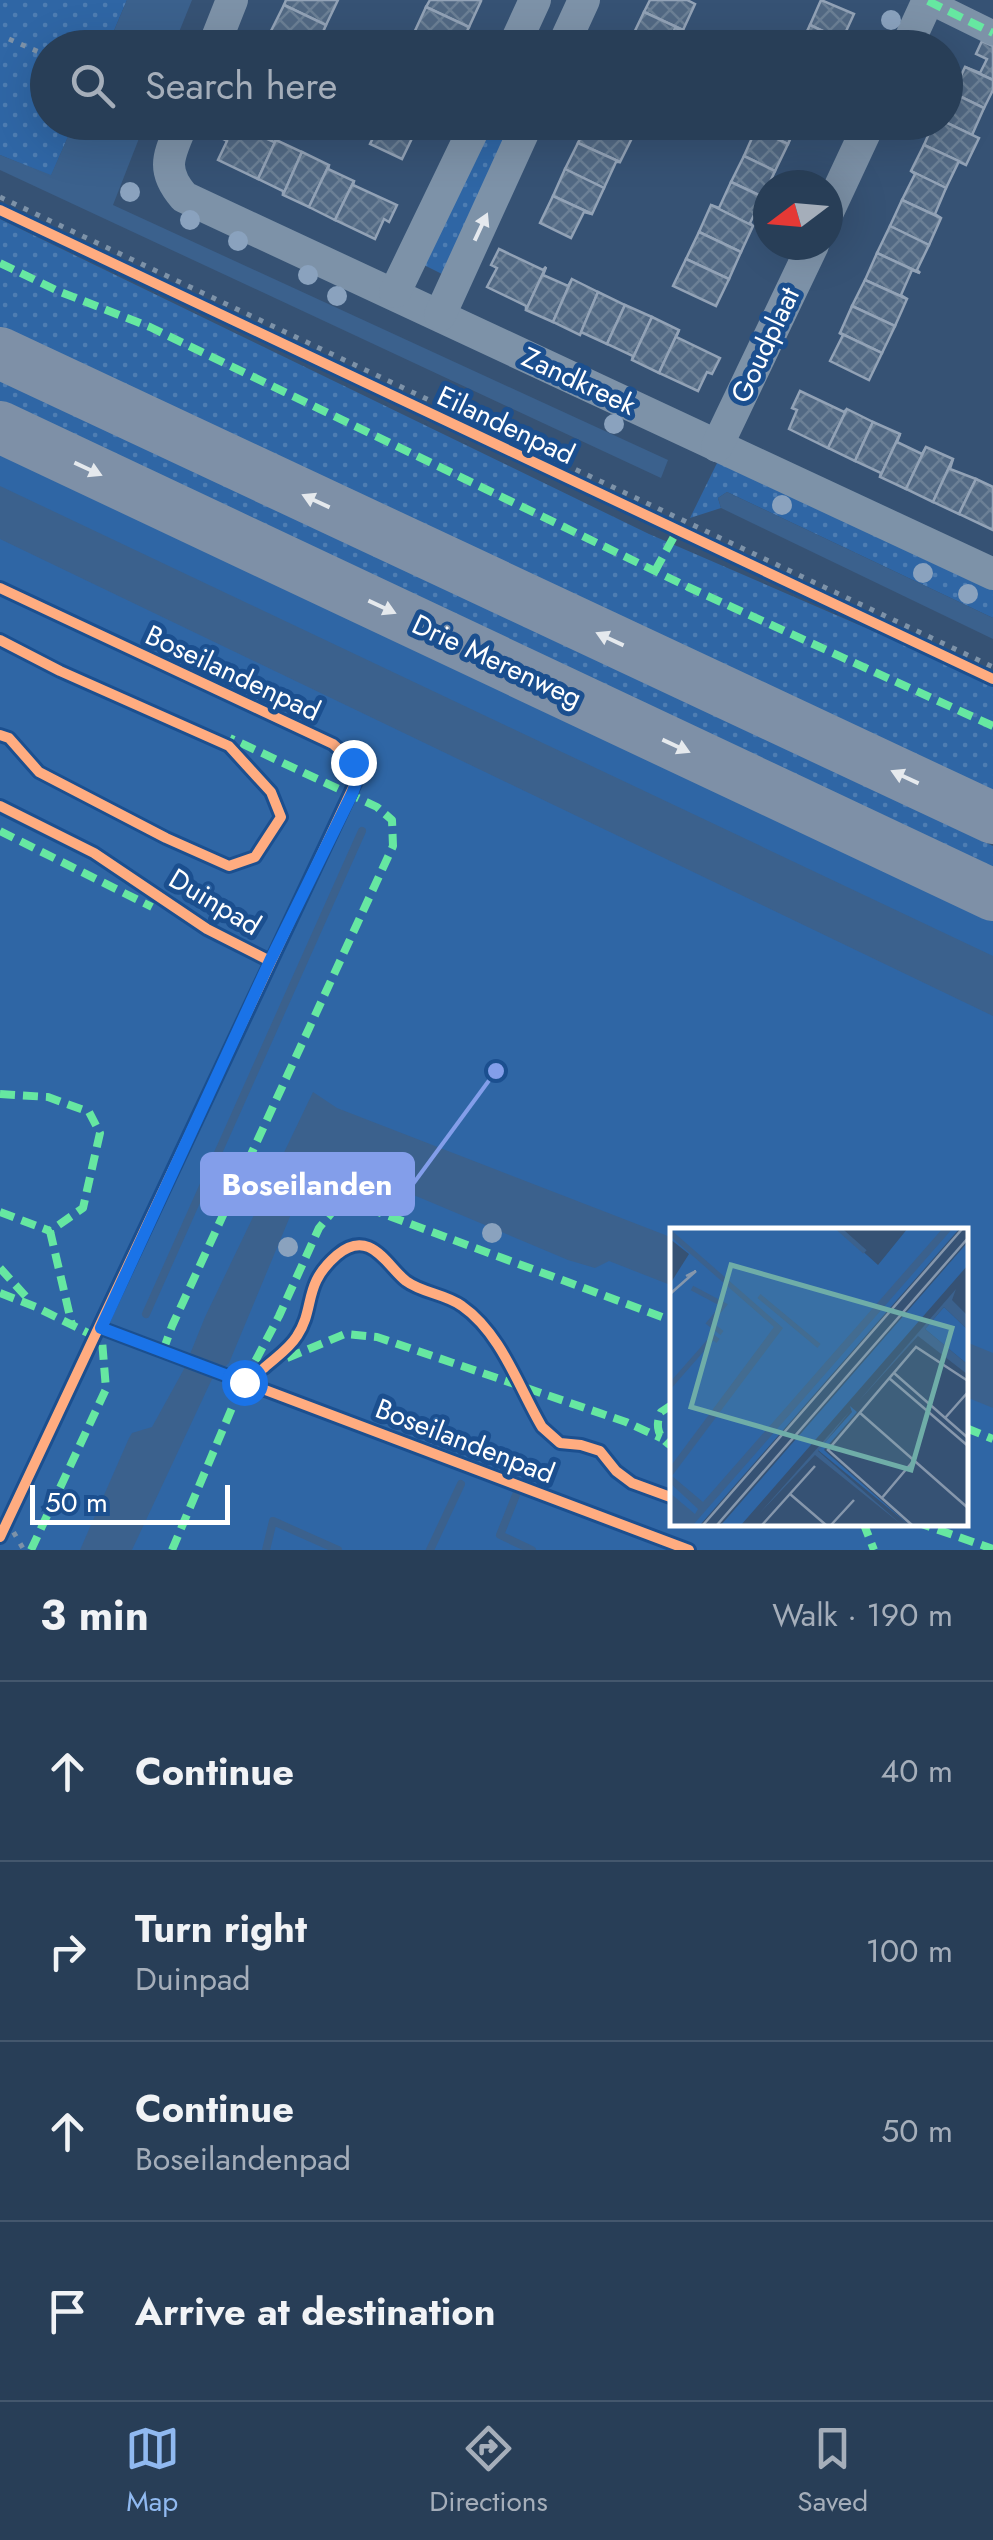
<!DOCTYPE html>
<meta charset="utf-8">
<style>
:root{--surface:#283e57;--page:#30455d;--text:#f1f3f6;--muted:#a5aeba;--line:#44576d;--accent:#90b9f0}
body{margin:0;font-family:Jost,sans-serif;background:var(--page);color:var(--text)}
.compass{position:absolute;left:753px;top:170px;width:90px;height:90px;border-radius:50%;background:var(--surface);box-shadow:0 10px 40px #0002;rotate:254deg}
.scale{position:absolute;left:30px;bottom:25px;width:200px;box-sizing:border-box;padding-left:10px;border:5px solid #fff;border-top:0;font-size:28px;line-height:35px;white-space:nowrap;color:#fff;-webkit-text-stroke:8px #1b4f8f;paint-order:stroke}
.stop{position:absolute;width:30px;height:30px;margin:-22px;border:8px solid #1a73e8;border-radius:50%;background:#fff}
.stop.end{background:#1a73e8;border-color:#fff;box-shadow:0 2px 10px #0008}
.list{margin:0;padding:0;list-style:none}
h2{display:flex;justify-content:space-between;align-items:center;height:130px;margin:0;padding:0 40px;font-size:42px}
h2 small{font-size:32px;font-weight:400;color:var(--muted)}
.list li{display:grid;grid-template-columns:65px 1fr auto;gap:30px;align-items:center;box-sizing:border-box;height:180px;padding:0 40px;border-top:2px solid var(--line)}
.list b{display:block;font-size:38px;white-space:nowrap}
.list p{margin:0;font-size:32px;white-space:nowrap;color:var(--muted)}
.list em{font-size:32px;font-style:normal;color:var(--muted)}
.icon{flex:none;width:55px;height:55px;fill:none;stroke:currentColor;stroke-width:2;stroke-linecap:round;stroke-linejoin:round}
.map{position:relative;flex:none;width:993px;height:1550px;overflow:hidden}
.search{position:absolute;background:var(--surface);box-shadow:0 10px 40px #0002;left:30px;right:30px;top:30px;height:110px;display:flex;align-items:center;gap:25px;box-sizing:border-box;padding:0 35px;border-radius:55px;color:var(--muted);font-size:38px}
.sheet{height:850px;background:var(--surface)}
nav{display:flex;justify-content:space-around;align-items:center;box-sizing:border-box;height:140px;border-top:2px solid var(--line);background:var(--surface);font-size:28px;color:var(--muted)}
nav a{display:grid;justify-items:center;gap:5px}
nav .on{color:var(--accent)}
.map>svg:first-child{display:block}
.grass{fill:url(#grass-dots)}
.park{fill:#2f66a5;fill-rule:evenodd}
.water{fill:#3b618d}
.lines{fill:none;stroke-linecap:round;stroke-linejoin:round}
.stream{stroke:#3b618d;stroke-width:8}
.building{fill:url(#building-cross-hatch);stroke:#92a2b6;stroke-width:2.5}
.path{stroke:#7d92a8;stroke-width:5;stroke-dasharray:5 8;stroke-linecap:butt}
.pedestrian{stroke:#7d92a8;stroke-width:25}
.minor{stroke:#7d92a8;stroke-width:32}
.trunk{stroke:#7e90a7;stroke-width:52}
.quiet{stroke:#66e7a1;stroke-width:8;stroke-dasharray:15 8;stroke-linecap:butt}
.cycleway-casing{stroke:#1b4f8f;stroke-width:16}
.cycleway{stroke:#ffac80;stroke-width:10}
.tree{fill:#8aa2be}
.oneway{fill:#e5e9ee}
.oneway2{fill:#e5e9ed}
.route{stroke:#1a73e8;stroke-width:12}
.labels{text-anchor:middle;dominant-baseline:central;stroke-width:10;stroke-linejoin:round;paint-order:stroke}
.street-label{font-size:28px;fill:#fff;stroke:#1b4f8f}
.inset-river{fill:none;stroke:#3b618d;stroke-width:5}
.inset-road{fill:none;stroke:#8697ac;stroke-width:2.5}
.view{fill:#6fada8;fill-opacity:0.15;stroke:#6fada8;stroke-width:5}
.inset-edge{fill:none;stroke:#fff;stroke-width:5}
.leader{fill:none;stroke:#839eea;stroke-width:4}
.callout-dot{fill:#839eea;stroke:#1b4f8f;stroke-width:4}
.callout{fill:#839eea;stroke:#839eea;stroke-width:4}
.callout-label{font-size:30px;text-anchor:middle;font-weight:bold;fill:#fff}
</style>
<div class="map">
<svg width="993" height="1550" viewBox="0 0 993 1550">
<defs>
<pattern id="grass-dots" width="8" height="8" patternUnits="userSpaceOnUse" patternTransform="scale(2.5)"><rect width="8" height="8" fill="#2f66a5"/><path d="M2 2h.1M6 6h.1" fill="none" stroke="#4e7db2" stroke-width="1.8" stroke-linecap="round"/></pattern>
<pattern id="building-cross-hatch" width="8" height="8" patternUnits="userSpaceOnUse" patternTransform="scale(2.5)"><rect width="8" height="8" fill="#526984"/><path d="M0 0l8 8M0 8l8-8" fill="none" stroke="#6c8096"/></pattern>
</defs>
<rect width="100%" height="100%" fill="#365274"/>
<g class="grass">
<polygon points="0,0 127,0 107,47 48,48 48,122 74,123 51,176 0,155"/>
<polygon points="487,123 519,123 446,276 420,263"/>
<polygon points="0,219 649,534 993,683 993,796 0,330"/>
<polygon points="0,374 993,846 993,878 0,408"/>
<polygon points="719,459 993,588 993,618 727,492 718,498 721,508 690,518"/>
</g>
<path class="park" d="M0,445L993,912V1550H0ZM673,1230H966V1522H673Z"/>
<g class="water">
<polygon points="127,0 192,0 173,47 107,47"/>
<polygon points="74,123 145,123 113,205 668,460 661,478 0,170 0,155 51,175"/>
<polygon points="0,486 993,956 993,1016 0,539"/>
<polygon points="727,492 993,618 993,639 721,508 718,498"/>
<polygon points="313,1092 337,1108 673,1238 673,1286 609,1261 595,1268 568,1260 316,1154 229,1363 212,1379 132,1550 80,1550 129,1438 132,1433 152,1427 184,1369 205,1317"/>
<polygon points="966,1342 993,1353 993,1408 966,1397"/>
</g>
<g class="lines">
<g class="stream">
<polyline points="146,1314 362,831"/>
<polyline points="516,1495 500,1535 532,1550"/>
<polyline points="266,1550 273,1521 338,1550"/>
<polyline points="430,1550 461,1484"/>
</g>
</g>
<g class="building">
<polygon points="286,0 338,0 326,25 284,5"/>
<polygon points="430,0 479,0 481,1 469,27 426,7"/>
<polygon points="650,0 687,0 695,4 683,30 644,12"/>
<polygon points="821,0 854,14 842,40 810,25"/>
<polygon points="284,5 326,25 316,48 305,48 271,31"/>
<polygon points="426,7 469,27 459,48 444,48 414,33"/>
<polygon points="644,12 683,30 683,31 675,28 666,48 652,48 628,36 632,37"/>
<polygon points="810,25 842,40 838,48 799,48"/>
<polygon points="982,41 993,46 993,80 965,67 980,73 987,59 976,54"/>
<polygon points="965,67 993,80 993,90 984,108 953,93"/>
<polygon points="953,93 984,108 972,135 945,122 946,109"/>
<polygon points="229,122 274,142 276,140 258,179 218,160 227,141 221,138"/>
<polygon points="381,122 395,122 415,132 402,159 370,144"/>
<polygon points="588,122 605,122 633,136 620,162 578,143"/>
<polygon points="759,122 798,122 788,144 756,129"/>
<polygon points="934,122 945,122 979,138 966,165 924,145"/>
<polygon points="756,129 788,144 775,171 744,156"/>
<polygon points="276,140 302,152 283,195 283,191 258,179"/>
<polygon points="578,143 620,162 616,162 604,188 565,169"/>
<polygon points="924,145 959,161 946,188 911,171"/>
<polygon points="302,152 329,165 309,207 283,195"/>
<polygon points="744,156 775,171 763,197 731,182"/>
<polygon points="329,165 328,169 354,181 335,220 309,207"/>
<polygon points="565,169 604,188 592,214 553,196"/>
<polygon points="911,171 946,188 935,214 941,218 902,200 915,174"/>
<polygon points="354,181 353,185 397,205 389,222 384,219 375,239 335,220"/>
<polygon points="731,182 763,197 750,223 753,226 711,205 719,208"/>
<polygon points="553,196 592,214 584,212 571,238 540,223"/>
<polygon points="902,200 941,218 929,245 890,226"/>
<polygon points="711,205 753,226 741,252 699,232"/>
<polygon points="890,226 929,245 917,270 920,273 877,253"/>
<polygon points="699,232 741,252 729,279 686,259"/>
<polygon points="499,249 543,270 546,267 526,310 526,306 487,287 497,268 491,265"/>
<polygon points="877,253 920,273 912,270 901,295 907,299 865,280"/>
<polygon points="686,259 729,279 716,306 673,286"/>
<polygon points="546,267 543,275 568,286 572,279 553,322 526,310"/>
<polygon points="572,279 598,292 580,335 553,322"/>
<polygon points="865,280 907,299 895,326 852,306"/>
<polygon points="598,292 625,305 607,344 581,332"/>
<polygon points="625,305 652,317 632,360 633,356 607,344"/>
<polygon points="852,306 895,326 882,353 840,333"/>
<polygon points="652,317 679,330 659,373 632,360"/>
<polygon points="679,330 676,337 720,358 712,374 707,372 698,391 659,373"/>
<polygon points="839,333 840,333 882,353 869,380 830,361 843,335"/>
<polygon points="800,391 844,412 847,409 828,448 789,429 797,410 792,408"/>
<polygon points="847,409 873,422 855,461 828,448"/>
<polygon points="873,422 900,434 880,477 881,473 855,461"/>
<polygon points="900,434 897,442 922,454 926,447 906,489 880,477"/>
<polygon points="926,447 953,459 933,502 906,489"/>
<polygon points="953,459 950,469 976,479 959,514 933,502"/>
<polygon points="976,479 993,487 993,530 959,514"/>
</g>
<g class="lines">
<g class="path">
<polyline points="9,39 48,56"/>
<polyline points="0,197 993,667"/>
<polyline points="7,1521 24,1550"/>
</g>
<polyline class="pedestrian" points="928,1 993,33"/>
<g class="minor">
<polyline points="213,48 232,0"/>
<polyline points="513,48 535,0"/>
<polyline points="562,48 584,0"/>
<polyline points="906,48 928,0"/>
<path d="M183,122C170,154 159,168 184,197L993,574"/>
<polyline points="828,212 870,122"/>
<polyline points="395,292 477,122"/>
<polyline points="440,315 528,122"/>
<polyline points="717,446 813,245"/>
</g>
<g class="trunk">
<polyline points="0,353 993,818"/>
<polyline points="0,427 993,895"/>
</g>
<g class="quiet">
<polyline points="928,1 993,33"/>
<polyline points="0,263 58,291 150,327 688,587 993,726"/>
<polyline points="655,571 677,531"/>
<polyline points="0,831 152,907"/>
<polyline points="0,1094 48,1097 89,1112 100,1133 83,1208 50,1231"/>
<polyline points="0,1212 50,1231"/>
<polyline points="50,1231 72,1325"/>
<polyline points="0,1268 29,1300"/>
<polyline points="0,1293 36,1307 96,1337"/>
<polyline points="163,1351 172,1326 393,846 392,820 377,807 230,738"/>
<polyline points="287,1358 345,1334 377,1337 626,1422 661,1438"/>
<path d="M673,1404L661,1412C654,1427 659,1439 673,1447"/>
<polyline points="966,1428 993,1439"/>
<polyline points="863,1522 874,1550"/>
<polyline points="916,1522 993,1549"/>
<polyline points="31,1550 106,1389 101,1328"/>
<polyline points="172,1550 237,1396 279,1316 319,1228 338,1205 359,1205 673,1321"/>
</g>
<g class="cycleway-casing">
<g id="cycleway">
<polyline points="0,210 993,679"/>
<polyline points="0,588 333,744 353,762 357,779 0,1537"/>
<polyline points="0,640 60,671 229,746 271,792 281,817 255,857 229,866 166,838 39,772 9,738 0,735"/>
<polyline points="0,806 94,853 207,929 270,961"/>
<polyline points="101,1328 689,1550"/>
<path d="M264,1368C275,1358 289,1349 297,1336C316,1307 302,1285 337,1255C370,1227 387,1266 406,1281C422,1293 446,1294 462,1306C501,1333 519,1388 542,1427L560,1443L581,1445L600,1451L616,1471L632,1483L673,1498"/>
</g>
</g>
<use href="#cycleway" class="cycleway"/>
</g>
<g class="tree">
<circle cx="891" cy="20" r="10"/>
<circle cx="130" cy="192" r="10"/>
<circle cx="190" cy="220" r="10"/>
<circle cx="238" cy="241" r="10"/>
<circle cx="308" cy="275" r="10"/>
<circle cx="337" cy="296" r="10"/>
<circle cx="614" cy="424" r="10"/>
<circle cx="782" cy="505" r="10"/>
<circle cx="923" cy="573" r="10"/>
<circle cx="968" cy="594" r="10"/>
<circle cx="492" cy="1233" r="10"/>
<circle cx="288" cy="1247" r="10"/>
</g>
<defs><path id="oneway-solid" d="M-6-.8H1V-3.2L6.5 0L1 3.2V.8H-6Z" transform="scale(2.5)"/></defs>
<use class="oneway" href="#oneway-solid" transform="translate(481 227) rotate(-65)"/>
<g class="oneway2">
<use href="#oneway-solid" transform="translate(88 469) rotate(25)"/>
<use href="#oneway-solid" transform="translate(316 501) rotate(-155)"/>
<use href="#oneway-solid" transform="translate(382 607) rotate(25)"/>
<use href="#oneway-solid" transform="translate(610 639) rotate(-155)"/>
<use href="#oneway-solid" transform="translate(676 746) rotate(25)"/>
<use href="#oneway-solid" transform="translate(905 777) rotate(-155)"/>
</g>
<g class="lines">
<polyline class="route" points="244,1382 101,1328 270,961 352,794 357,780 353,762"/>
</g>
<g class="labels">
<g class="street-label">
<text transform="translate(765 345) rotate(-65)">Goudplaat</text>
<text transform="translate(579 381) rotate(25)">Zandkreek</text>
<text transform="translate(506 425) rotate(25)">Eilandenpad</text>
<text transform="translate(497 661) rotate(25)">Drie Merenweg</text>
<text transform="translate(233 673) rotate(25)">Boseilandenpad</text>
<text transform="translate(215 902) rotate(31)">Duinpad</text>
<text transform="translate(465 1441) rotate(21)">Boseilandenpad</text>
</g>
</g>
<g transform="translate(670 1228)">
<rect width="298" height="298" fill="#365274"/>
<path d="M297,15V38L71,297H51ZM274,79L297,101V136L255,101ZM180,178L187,184L154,222L239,297L148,222L182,184Z" fill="#2f66a5"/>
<path d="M0,0H167L208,37L238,0H290L30,297H0V56L19,26L0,11Z" fill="#2f66a5"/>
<path d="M273,0H283L23,297H0V265L25,286L28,281L0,255V239L104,99L0,8V1L113,100L2,248L33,274ZM286,61L282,72L297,87V101L274,79L255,101L297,136V146L248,108L187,175ZM181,182L148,223L232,297L145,227L89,286Z" fill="#3b618d"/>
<path class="inset-river" d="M168,0L195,24M22,60L54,77L39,95L52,105M89,68L149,118M0,158L43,109L48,113"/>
<path class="inset-road" d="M0,66L26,43L16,48M224,145L298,210M219,150L298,218M189,184L298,280M275,190L298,164M120,266L156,297M211,271L244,232M33,297L293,0M47,297L298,10M92,297L145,238M161,297L184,272M242,297L158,222L246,119L298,153"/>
<path class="view" d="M61,37L282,100L241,242L21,179Z"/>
<rect width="298" height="298" class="inset-edge"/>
</g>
<path class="leader" d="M496 1071L413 1184"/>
<circle class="callout-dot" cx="496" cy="1071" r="10"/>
<rect class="callout" x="202" y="1154" width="211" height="60" rx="10"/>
<g class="callout-label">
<text x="307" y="1195">Boseilanden</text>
</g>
</svg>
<svg class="compass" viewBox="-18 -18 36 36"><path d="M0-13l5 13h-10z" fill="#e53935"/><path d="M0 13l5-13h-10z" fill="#a5aeba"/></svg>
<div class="scale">50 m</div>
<div class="stop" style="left:244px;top:1382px"></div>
<div class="stop end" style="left:353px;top:762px"></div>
<div class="search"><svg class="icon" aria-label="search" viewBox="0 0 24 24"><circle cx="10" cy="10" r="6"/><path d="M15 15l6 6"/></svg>Search here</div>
</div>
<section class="sheet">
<h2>3 min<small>Walk · 190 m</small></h2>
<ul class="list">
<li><svg class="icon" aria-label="ahead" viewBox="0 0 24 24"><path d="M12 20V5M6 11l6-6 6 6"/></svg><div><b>Continue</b></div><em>40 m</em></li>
<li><svg class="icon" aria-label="right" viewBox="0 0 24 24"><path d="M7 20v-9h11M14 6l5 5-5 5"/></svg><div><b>Turn right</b><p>Duinpad</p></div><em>100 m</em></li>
<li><svg class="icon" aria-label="ahead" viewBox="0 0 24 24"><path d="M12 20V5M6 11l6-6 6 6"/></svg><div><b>Continue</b><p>Boseilandenpad</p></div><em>50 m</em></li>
<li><svg class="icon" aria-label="arrive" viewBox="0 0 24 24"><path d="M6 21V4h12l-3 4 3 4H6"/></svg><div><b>Arrive at destination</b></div></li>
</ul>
</section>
<nav>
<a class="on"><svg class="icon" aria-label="map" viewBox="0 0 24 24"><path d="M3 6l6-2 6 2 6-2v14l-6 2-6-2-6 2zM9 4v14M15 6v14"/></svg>Map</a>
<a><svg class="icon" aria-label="directions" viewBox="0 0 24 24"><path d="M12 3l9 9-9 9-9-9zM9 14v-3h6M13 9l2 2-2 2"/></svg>Directions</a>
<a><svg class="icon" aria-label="saved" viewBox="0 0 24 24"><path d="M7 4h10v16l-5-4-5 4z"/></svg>Saved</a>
</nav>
